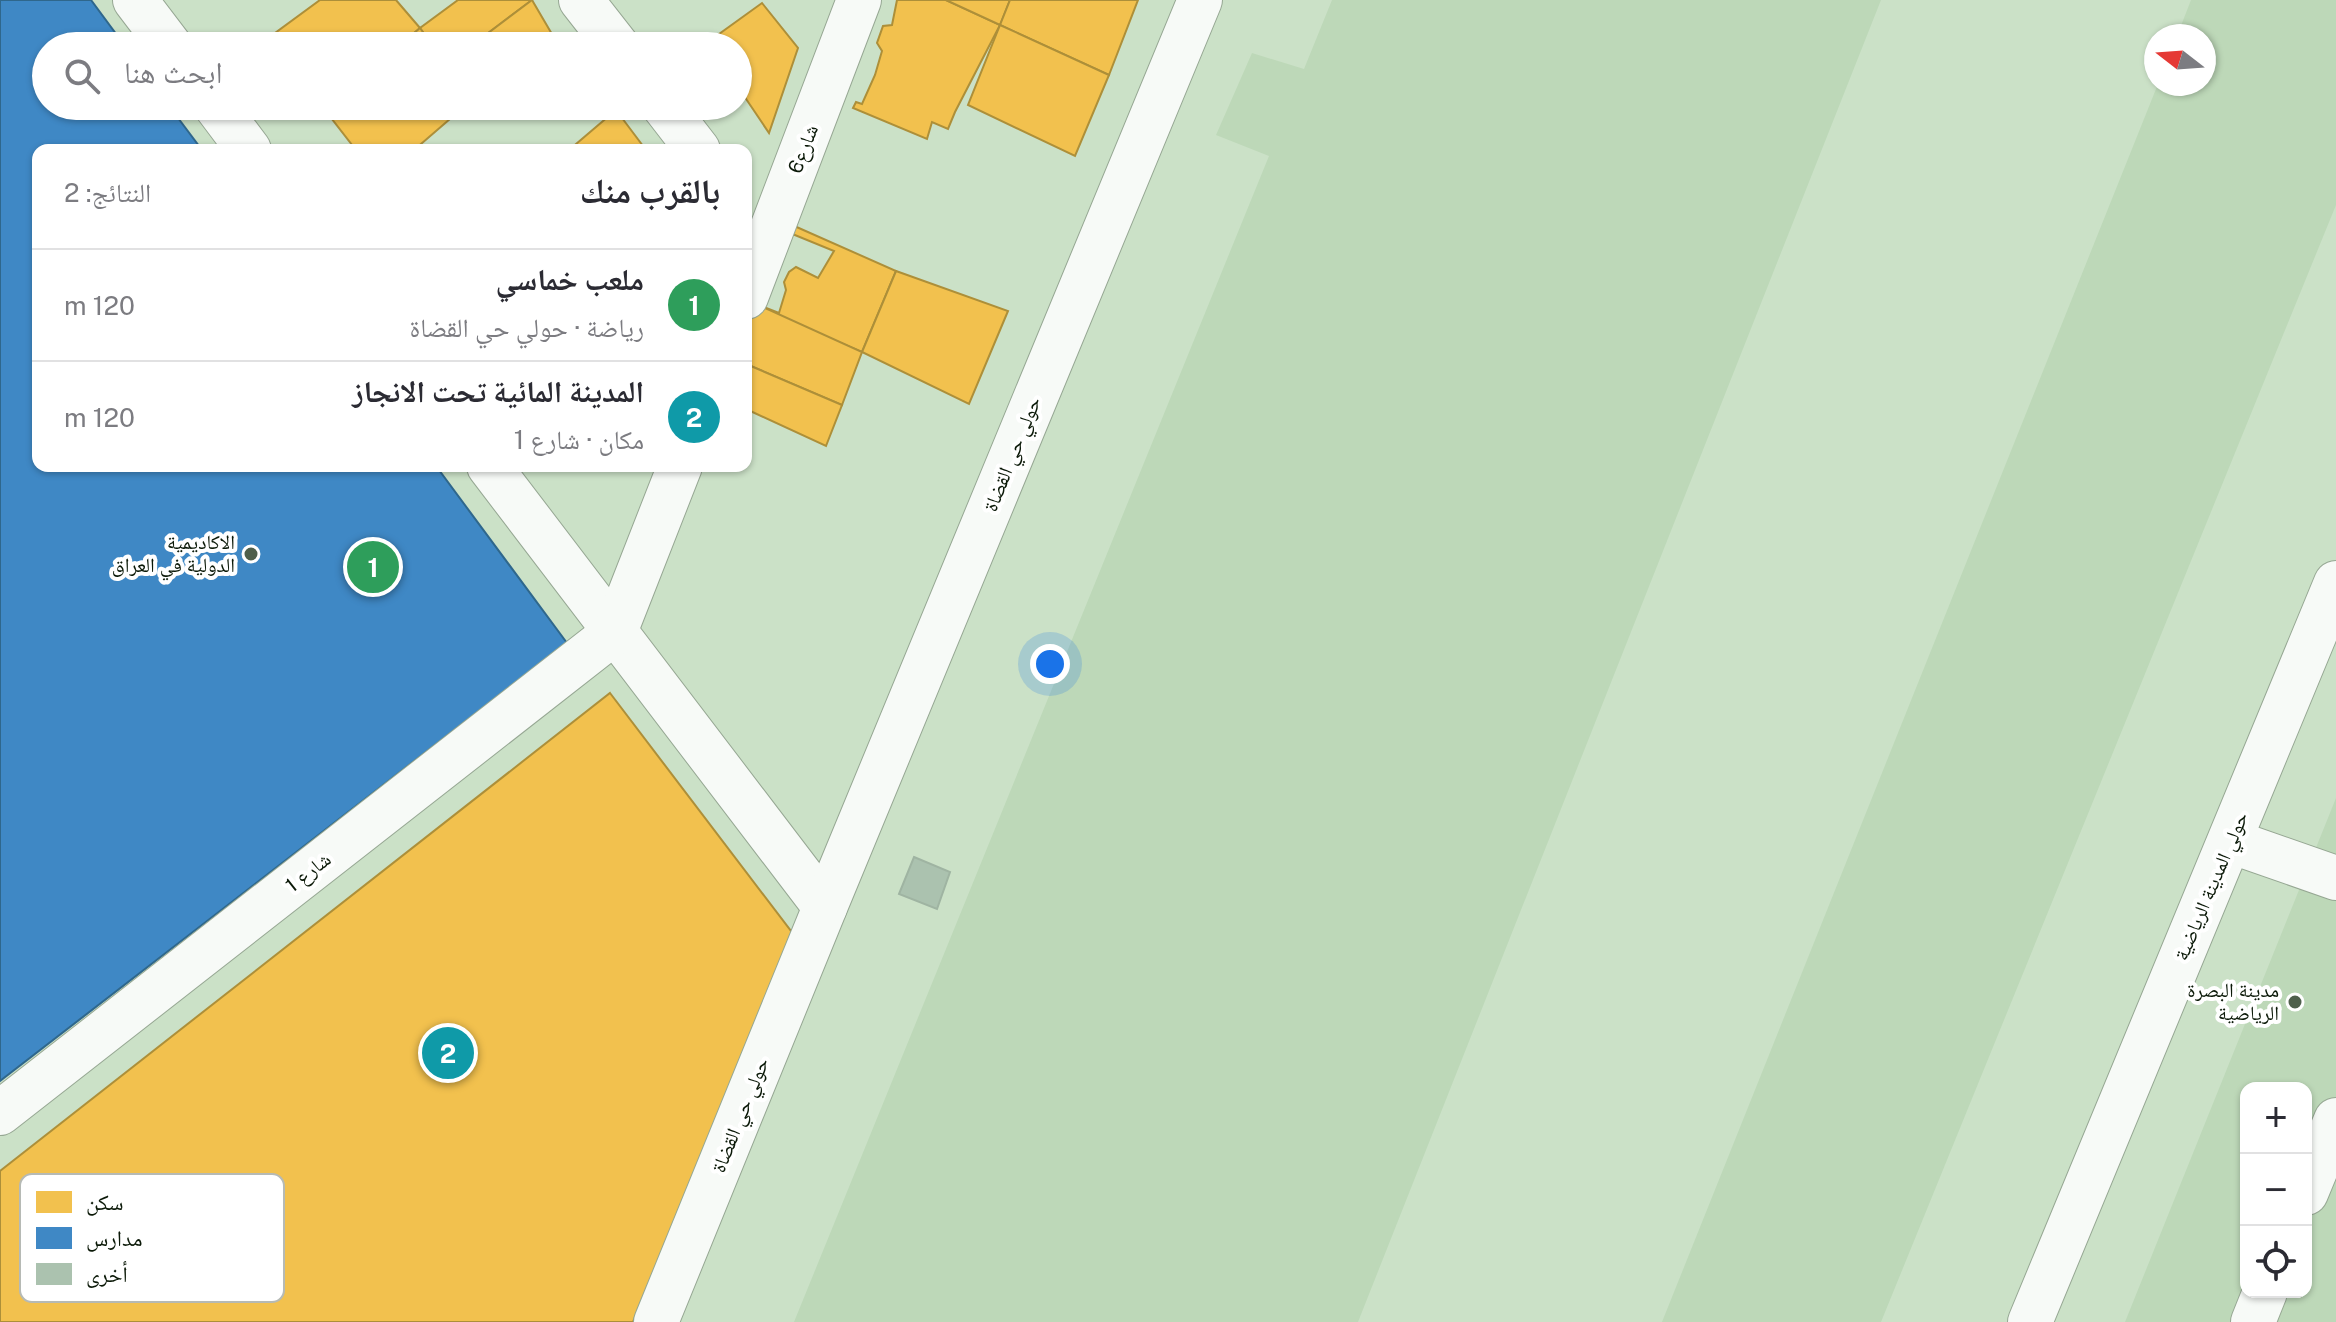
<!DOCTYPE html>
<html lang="ar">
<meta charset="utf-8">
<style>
:root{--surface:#fff;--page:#f7f7f7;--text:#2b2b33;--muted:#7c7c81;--line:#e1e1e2;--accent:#0f766e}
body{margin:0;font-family:"Public Sans","Noto Naskh Arabic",sans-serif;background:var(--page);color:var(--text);direction:rtl}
.controls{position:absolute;right:24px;bottom:24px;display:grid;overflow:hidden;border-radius:16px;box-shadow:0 2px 6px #0004}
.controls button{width:72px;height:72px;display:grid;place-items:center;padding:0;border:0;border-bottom:2px solid var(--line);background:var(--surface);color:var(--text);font:40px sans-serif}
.compass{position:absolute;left:2144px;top:24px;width:72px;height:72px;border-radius:50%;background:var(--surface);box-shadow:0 2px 6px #0004;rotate:287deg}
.you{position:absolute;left:1050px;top:664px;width:28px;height:28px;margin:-20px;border:6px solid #fff;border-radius:50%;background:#1a73e8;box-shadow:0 0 0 12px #1a73e833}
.badge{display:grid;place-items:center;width:52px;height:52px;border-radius:50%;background:var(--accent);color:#fff;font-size:26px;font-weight:700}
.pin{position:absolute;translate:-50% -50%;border:4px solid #fff;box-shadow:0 2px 8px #0006}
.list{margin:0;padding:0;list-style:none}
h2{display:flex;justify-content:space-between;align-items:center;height:104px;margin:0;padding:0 32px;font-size:34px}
h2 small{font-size:26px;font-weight:400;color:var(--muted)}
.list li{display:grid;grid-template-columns:52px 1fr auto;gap:24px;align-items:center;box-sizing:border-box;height:112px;padding:0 32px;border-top:2px solid var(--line)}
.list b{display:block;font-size:30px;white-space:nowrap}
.list p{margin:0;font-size:26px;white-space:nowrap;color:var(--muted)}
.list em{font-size:26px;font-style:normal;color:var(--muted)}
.icon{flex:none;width:44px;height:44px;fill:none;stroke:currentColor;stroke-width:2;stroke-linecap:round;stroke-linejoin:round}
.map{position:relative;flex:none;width:2336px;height:1322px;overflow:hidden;direction:ltr}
.search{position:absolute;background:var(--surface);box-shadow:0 2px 6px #0004;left:32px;top:32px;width:720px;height:88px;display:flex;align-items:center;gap:20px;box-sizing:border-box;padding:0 28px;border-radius:44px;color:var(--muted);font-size:30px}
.panel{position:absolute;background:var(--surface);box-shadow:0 2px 6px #0004;left:32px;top:144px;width:720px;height:328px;border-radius:16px;direction:rtl}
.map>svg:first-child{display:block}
.green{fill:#bdd8b8;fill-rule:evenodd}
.homes{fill:#f2c14e;stroke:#ad8f39;stroke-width:2}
.schools{fill:#3f88c5;stroke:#2f678c;stroke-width:2}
.building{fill:#abc2af;stroke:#9fb4a2;stroke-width:2}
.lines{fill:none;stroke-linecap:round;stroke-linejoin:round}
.minor-casing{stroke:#96a793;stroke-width:46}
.minor{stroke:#f7faf7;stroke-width:44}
.poi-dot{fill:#4e5f4b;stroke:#fff;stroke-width:3}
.labels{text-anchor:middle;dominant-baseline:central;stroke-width:8;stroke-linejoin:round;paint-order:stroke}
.street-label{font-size:20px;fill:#0b1908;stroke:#fff}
.poi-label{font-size:20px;fill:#0b1908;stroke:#fff;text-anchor:end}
.key{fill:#fff;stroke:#b6bab5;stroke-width:2}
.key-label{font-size:22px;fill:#0b1908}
</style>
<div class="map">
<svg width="2336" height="1322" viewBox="0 0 2336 1322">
<rect width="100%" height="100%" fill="#cbe1c7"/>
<g class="green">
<polygon points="1332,0 1881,0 1358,1322 794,1322 1269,156 1216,135 1252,53 1304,69"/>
<polygon points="2191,0 2336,0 2336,205 1881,1322 1662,1322 2158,84 2204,84 2204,36 2177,36"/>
<path d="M2336,798V1322H2125ZM2246,1088H2306V1292H2246Z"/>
</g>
<g class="homes">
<polygon points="320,0 396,0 420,28 399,46 279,46 271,36"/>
<polygon points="458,0 532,0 471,46 433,46 420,28"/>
<polygon points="532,0 556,41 549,46 471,46"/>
<polygon points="897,0 946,0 1000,25 955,112 948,129 932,122 927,139 853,108 856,102 862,104 875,75 882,51 877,43 883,26 892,25"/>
<polygon points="946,0 1010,0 1000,25"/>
<polygon points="1010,0 1138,0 1109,75 1000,25"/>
<polygon points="762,3 798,48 769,133 738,87 738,46 711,46 708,42"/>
<polygon points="1000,25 1109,75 1075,156 968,105"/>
<polygon points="420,28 433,46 399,46"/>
<polygon points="329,106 465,106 414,150 356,150 325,110"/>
<polygon points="616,110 646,150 569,150"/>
<polygon points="783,221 896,271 862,352 755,307 756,304 779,313 786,290 784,282 789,272 796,267 818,278 834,251 785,231"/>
<polygon points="896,271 1008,311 969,404 862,352"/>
<polygon points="754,303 862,352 842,405 746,364 746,323"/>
<polygon points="746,364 842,405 826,446 746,409"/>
<polygon points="610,693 794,935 633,1322 0,1322 0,1171"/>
</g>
<polygon class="schools" points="0,0 91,0 125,46 46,46 46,106 169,106 202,150 38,150 38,466 436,466 567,643 0,1081"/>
<polygon class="building" points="914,857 950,872 937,909 899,894"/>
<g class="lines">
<g class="minor-casing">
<g id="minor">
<polyline points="135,0 170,46"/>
<polyline points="581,0 617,46"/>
<polyline points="216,106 249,150"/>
<polyline points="664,106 698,150"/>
<polyline points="746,297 859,0"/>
<polyline points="489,466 825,907"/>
<polyline points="2230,841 2336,878"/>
<polyline points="0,1113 615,632 680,466"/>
<polyline points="2306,1193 2336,1120"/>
<polyline points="656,1322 825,907 1200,0"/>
<polyline points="2030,1322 2336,583"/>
<polyline points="2253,1322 2265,1292"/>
</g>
</g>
<use href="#minor" class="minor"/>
</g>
<g class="poi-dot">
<circle cx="251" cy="554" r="8"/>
<circle cx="2295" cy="1002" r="8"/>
</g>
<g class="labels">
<g class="street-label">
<text transform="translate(803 149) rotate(-69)">شارع6</text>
<text transform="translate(1012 454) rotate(-68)">حولي حي القضاة</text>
<text transform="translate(308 872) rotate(-38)">شارع 1</text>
<text transform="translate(2211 886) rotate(-67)">حولي المدينة الرياضية</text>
<text transform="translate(740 1115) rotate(-68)">حولي حي القضاة</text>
</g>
<g class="poi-label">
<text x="235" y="542">الاكاديمية<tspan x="235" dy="23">الدولية في العراق</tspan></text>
<text x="2279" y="990">مدينة البصرة<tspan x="2279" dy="23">الرياضية</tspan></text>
</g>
</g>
<rect x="20" y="1174" width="264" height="128" rx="12" class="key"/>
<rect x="36" y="1191" width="36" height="22" fill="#f2c14e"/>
<rect x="36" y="1227" width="36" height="22" fill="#3f88c5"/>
<rect x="36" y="1263" width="36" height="22" fill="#abc2af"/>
<g class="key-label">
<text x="86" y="1210">سكن</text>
<text x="86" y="1246">مدارس</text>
<text x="86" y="1282">أخرى</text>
</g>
</svg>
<div class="controls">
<button>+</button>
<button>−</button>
<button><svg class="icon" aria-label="locate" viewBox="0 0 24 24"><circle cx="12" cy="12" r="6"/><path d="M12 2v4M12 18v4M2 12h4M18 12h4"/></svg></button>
</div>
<svg class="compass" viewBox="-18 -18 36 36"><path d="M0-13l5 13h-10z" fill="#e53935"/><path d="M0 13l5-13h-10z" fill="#7c7c81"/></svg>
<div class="you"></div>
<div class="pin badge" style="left:373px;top:567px;background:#2e9e5b">1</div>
<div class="pin badge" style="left:448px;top:1053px;background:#0f9aa8">2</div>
<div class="search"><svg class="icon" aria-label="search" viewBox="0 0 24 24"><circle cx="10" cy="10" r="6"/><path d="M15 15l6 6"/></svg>ابحث هنا</div>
<section class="panel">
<h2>بالقرب منك<small>النتائج: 2</small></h2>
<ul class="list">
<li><span class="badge" style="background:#2e9e5b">1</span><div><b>ملعب خماسي</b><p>رياضة · حولي حي القضاة</p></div><em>120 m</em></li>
<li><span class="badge" style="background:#0f9aa8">2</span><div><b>المدينة المائية تحت الانجاز</b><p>مكان · شارع 1</p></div><em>120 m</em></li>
</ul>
</section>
</div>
